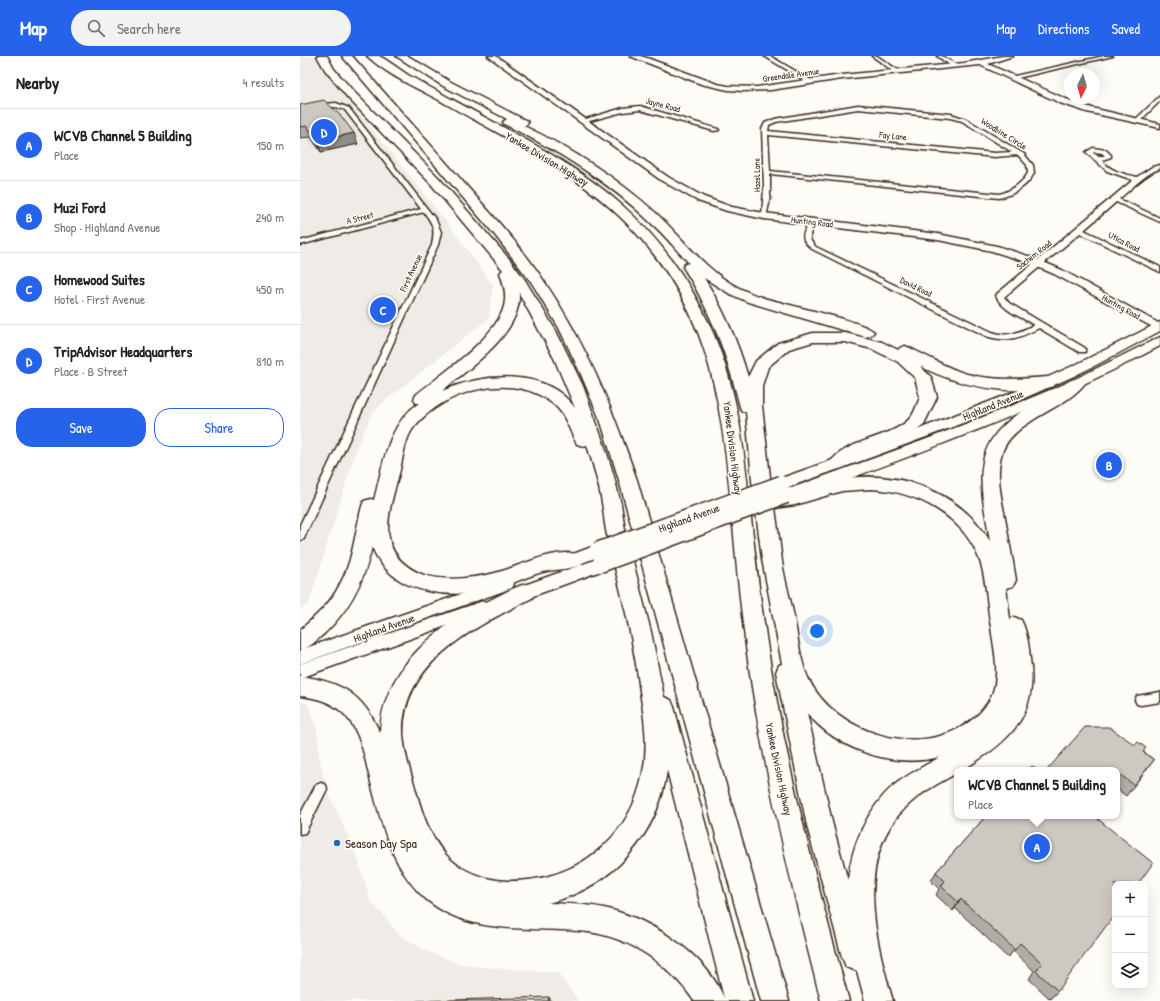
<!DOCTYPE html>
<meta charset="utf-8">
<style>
:root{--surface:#fff;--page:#f2f2f2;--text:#222;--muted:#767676;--line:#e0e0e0;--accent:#2563eb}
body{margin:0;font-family:"Patrick Hand",sans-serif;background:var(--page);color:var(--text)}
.controls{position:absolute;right:12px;bottom:12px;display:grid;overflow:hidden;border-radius:8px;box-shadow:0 4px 16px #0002}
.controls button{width:36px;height:36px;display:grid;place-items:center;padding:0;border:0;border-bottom:1px solid var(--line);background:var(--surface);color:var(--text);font:20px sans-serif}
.compass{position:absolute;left:764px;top:12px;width:36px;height:36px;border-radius:50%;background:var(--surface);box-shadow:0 4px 16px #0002;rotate:185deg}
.you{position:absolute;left:517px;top:575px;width:14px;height:14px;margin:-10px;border:3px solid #fff;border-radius:50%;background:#1a73e8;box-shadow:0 0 0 6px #1a73e833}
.badge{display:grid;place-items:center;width:26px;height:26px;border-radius:50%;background:var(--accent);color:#fff;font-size:13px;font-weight:700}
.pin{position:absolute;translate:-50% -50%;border:2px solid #fff;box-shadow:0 1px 4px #0006}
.popup{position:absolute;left:654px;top:711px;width:166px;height:52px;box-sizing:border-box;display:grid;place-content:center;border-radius:8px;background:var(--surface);filter:drop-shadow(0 1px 3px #0005);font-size:13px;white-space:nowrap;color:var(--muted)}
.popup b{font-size:15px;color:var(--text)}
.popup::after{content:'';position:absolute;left:50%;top:100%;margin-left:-8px;border:8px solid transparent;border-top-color:var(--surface)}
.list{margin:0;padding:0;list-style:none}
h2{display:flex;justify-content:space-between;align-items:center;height:52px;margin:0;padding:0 16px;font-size:17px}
h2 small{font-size:13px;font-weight:400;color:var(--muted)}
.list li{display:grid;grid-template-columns:26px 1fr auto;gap:12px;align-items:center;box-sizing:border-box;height:72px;padding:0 16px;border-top:1px solid var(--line)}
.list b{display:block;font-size:15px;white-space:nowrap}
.list p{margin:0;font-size:13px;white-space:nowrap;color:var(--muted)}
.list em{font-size:13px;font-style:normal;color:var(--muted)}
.actions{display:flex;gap:8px;padding:12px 16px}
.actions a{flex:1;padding:9px 0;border:1px solid var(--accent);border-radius:16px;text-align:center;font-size:14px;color:var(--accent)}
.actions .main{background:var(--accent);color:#fff}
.icon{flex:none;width:22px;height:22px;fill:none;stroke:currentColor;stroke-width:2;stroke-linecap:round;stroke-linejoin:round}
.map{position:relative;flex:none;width:860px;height:945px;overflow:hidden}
header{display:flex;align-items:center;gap:24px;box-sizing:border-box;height:56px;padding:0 20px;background:var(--accent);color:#fff}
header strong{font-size:19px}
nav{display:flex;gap:22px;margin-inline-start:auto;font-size:14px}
.search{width:280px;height:36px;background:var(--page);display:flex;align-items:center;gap:10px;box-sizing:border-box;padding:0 14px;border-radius:22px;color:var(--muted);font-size:15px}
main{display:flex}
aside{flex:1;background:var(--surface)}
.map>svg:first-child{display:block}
.built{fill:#efece7}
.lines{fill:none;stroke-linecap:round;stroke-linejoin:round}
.street-casing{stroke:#3b2a1e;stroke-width:3}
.secondary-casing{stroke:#3b2a1e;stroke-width:3}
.primary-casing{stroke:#3b2a1e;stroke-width:3}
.highway-casing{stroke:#3b2a1e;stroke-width:3}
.street{fill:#fdfcf7;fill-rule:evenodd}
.secondary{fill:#fdfcf7;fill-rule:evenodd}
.primary{fill:#fdfcf7;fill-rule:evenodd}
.highway{fill:#fdfcf7;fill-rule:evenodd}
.primary-bridge-casing{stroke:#3b2a1e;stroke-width:19;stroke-linecap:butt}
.primary-bridge{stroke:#fdfcf7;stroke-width:16}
.wall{fill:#b0aca7;stroke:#3b2a1e}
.shaded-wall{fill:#908c88;stroke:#3b2a1e}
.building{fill:#cdc8c2;stroke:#3b2a1e}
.poi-dot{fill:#1f6fb2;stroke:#fdfcf7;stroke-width:1.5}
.labels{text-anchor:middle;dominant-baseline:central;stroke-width:3;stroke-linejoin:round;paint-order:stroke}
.far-street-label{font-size:9px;fill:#3b2a1e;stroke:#fdfcf7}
.street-label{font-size:11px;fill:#3b2a1e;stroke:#fdfcf7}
.near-poi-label{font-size:13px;fill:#3b2a1e;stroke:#fdfcf7;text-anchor:start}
</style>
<header>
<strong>Map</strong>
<div class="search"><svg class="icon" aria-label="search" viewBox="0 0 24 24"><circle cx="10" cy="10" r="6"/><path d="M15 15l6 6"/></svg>Search here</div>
<nav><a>Map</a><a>Directions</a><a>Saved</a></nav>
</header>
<main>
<aside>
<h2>Nearby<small>4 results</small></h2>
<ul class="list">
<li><span class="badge">A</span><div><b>WCVB Channel 5 Building</b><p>Place</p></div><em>150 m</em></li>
<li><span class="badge">B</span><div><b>Muzi Ford</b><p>Shop · Highland Avenue</p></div><em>240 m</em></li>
<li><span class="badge">C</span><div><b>Homewood Suites</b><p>Hotel · First Avenue</p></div><em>450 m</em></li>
<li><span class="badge">D</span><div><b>TripAdvisor Headquarters</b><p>Place · B Street</p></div><em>810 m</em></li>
</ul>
<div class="actions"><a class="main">Save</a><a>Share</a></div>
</aside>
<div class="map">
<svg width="860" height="945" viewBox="0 0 860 945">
<rect width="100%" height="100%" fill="#fdfcf7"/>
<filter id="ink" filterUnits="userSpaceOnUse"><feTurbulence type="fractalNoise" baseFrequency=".025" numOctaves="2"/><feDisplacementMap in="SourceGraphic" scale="8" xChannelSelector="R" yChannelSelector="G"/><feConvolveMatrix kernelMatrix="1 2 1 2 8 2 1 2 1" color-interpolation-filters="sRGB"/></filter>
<g filter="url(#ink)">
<g class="built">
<polygon points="0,0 14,0 153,174 193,229 189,262 86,344 72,358 57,391 9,547 0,553"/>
<polygon points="0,646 7,647 16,668 20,705 29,738 58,803 70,844 100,879 125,894 157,907 181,911 258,916 278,945 0,945"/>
</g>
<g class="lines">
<g class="street-casing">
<g id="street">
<polygon points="464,0 470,0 514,26 509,27"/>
<polygon points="572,0 577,0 601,16 596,17"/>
<polygon points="637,0 642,0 658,10 653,11"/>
<polygon points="804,0 813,0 713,23 710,21"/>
<polygon points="860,40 860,45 839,66 835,66 835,64"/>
<path d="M36,47L49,52L136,164L141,176L138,189L5,480L4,483L0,484V469L132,189C135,173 134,170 124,156L0,189V185L121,153L45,54C31,47 15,53 0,57V53L24,48Z"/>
<path d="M558,49L651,58L666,63L724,98L733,109L734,117C728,130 713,139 699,142L470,118V143L466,161H462L464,131L462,73L465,67L475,63ZM558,53L650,62L662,65L712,96L695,97L468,75L469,69L476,66ZM468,79L695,101L718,99L727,109L728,117C723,127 709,136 699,138L470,115Z"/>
<polygon points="340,50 418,73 419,74 414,75 340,54 323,56 282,67 279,65 323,52"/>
<path d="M793,92L806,94L811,99V101L802,104C809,115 825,118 837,121L852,111L860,109V113C848,115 829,135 819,143L860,162V166L816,146L784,174L860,211V216L780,177L704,241L709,247L785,292V296H779L739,272C719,282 708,287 686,280L512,193C499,183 503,180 508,166L513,165L514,166C511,178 506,182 516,191L692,276C708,282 719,276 734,269C721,261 702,254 696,240L697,238L833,124L807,115L786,96ZM794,96L802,97L805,100H798L793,97Z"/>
<polygon points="860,636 860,646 841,649 837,648 835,644 837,640"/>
<polygon points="21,727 26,729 27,733 5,777 0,778 0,759 16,729"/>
</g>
</g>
<g class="secondary-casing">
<g id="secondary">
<polygon points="188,0 196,0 368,121 404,141 432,151 464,157 638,178 697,190 734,202 762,214 860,268 860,275 754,218 726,206 692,195 638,184 464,163 427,155 398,145 362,125"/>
<polygon points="330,0 340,0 347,2 417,28 428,30 457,31 542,19 664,7 703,0 713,0 688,8 766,43 792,52 860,68 860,72 787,56 760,47 680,9 542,23 471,34 443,35 428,34 401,28"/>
<polygon points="207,522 212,524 214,528 212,532 0,608 0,594"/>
<polygon points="183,545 188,547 191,551 188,555 0,622 0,608"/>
</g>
</g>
<g class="primary-casing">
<g id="primary">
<path d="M860,266V275C831,290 803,306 774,320C681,363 583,397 486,432L481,433L476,432L473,428L476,424L614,375L717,335L777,308Z"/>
<path d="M860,281V290C744,352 620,397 496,442L491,444L486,442L483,438L486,434L627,383L721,346L767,327Z"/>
<polygon points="297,489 303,491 305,495 303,499 274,510 268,508 266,504 268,500"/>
<polygon points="300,502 306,503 308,508 306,513 225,543 219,541 216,536 219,531"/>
</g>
</g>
<g class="highway-casing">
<g id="highway">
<path d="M17,0H27L34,13L55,37L139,122L210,204L225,224L256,275L283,330L304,388L313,417L321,448L325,474L351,576L364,641L371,644L374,651L453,945H394C370,909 332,882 288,876C233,869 172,882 126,843C89,811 80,760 68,715C64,696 59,675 46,660C33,646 18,642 0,640V620C42,626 63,638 80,677C83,613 134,573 186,546C199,540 212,532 225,528L232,530L235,536L232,542C178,570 101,605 103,678C104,695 109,712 114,728C121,753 128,779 146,799C162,816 185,824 208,825C276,826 331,783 343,716C348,691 345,666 341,642C336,602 328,563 318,524C314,507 309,491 306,474C304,465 304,456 302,447C299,427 293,408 287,389L283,390L277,388C269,375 266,357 252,347C212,315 144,334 114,371C105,382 103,401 100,414C90,453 72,495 119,517C141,527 180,522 202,515C225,508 257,491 281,499L284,504L281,509C267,514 253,513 239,517C226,521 214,527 202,531C156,544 93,542 72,491C64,525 50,553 25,577C17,584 10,591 0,595V574C15,561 30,548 39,530C53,506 55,476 62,450L64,445L71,443L74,444C83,411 87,368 119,347H116L114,343L116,339C141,318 203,278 205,244C206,235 203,226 200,217L203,214L131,128L48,42L25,14ZM219,237L254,302L275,352C246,311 182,317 142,335C169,312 222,277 219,237ZM367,714L424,942C406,898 352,864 308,853C289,848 268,848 248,847C311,832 359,779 367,714Z"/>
<path d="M42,0H52C89,42 127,85 164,127C192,159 221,190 244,225C286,287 313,354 337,424L489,945H461L319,424L301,366L280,316L259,272L232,227L194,178Z"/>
<path d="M67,0C69,0 77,0 79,0C86,3 100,14 108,19C134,34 161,48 188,63C234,88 283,114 322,149C381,202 420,273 436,350C445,393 448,437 453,480C457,518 462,556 468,594C487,713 517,829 549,945H521C494,841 469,737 452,631C444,581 438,530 434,480C423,365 418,266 335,176C281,117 207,83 139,44C115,31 87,19 67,0Z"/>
<path d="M96,0H108L151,26L227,65L228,67L224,70C272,93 316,121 356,157C384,183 404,214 439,232C451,238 465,243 479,246C495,251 566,266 574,276L571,279L566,281L448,246L430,238L404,222C423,252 438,286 448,321L456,305L478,287L513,277H545L582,286L598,294L600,292L605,290L610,292C629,301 647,312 667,318C693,325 721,323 748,321L754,322L756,326L754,330C711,341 658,330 620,310L631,321L637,341L624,368L611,378L567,397L545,411L539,413L533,411L530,407C545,383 595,382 611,361C615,356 617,348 620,341L615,322L598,306L572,293L545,286H513L489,293L468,311L462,330V350L472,439C496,436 517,427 541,423C598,413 659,435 690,485C684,444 669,402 703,370C715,358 731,350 746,341C757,335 769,320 783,323L785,327C774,343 746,355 730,366C719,373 708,382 703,394C694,417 702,444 706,467C709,486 713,505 716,524L713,530L706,532L710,563L714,561L721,564C727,575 729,590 730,603C739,660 708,687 662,714H657V717C639,727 621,736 606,751C554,802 575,884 593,945H565L557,915L546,911L542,901L507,770L476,616L479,609L482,608L462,503L452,424L446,356L442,355L440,351C428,301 411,255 383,211L385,208L389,207C376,194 365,179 351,167C308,125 258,95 204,68L203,66L207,63L143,30ZM571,433C618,435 666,461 681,508C687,529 687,550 691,571C694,594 701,619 691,641C686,651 678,660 669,666C620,703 536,678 509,624C500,605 498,582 494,561C491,545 486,529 483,512C480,492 478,472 475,452L495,449L542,435ZM507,657C538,694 593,713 640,701C624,710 607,719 593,730C567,753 551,791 548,825L533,770Z"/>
</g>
</g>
<use href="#street" class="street"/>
<use href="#secondary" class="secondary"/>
<use href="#primary" class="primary"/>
<use href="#highway" class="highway"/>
<g class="primary-bridge-casing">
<g id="primary-bridge">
<polyline points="297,495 481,428"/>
<polyline points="300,508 486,439"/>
</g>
</g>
<use href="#primary-bridge" class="primary-bridge"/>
</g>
<g class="wall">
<polygon points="0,49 58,88 21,96 11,81 0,82"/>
<polygon points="835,689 854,704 826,740 817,733 817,714"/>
<polygon points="686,760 758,935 750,943 729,923 734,915 713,895 708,902 655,852 653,855 636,839 639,833 631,825 636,816"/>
</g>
<g class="shaded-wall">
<polygon points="54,77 58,88 21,96 17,85"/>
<polygon points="661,843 653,855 658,846"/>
<polygon points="249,941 251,945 248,945"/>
</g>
<g class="building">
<polygon points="24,44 41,60 54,77 17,85 7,70 0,71 0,49"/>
<polygon points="785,671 809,671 835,689 838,686 846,692 843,696 854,704 834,729 818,717 817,719 817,714 747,714"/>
<polygon points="732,710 737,714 728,714"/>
<polygon points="686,760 794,760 853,807 838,828 815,828 815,858 758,935 736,915 742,907 720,887 715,894 661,843 658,846 641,830 645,825 636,816"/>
<polygon points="249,941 248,945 117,945"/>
</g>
</g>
<circle class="poi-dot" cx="37" cy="787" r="4"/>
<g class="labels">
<g class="far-street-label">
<text transform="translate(491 19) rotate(-8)">Greendale Avenue</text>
<text transform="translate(363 49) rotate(15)">Jayne Road</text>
<text transform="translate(704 78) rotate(32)">Woodbine Circle</text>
<text transform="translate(593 80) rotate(6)">Fay Lane</text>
<text transform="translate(457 119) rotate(-91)">Hazel Lane</text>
<text transform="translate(60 162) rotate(-15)">A Street</text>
<text transform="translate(512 166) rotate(7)">Hunting Road</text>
<text transform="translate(824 186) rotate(27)">Utica Road</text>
<text transform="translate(734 199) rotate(-38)">Sachem Road</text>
<text transform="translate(111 217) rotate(-65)">First Avenue</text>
<text transform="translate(616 231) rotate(26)">David Road</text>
<text transform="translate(821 251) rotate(29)">Hunting Road</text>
</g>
<g class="street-label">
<text transform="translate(247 103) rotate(31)">Yankee Division Highway</text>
<text transform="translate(693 349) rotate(-22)">Highland Avenue</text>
<text transform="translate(433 392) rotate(83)">Yankee Division Highway</text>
<text transform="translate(389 462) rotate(-20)">Highland Avenue</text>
<text transform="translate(84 572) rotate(-20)">Highland Avenue</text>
<text transform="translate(479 713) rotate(78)">Yankee Division Highway</text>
</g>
<g class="near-poi-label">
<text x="45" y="787">Season Day Spa</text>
</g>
</g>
</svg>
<div class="controls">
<button>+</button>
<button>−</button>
<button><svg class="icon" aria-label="layers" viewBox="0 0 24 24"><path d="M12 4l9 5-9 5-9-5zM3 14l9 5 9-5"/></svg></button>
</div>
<svg class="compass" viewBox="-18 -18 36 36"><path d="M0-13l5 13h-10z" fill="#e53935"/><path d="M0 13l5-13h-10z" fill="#767676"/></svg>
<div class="you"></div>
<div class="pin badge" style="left:737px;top:791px">A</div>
<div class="popup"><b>WCVB Channel 5 Building</b>Place</div>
<div class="pin badge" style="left:809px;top:409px">B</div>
<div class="pin badge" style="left:83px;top:254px">C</div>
<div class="pin badge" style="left:24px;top:76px">D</div>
</div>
</main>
